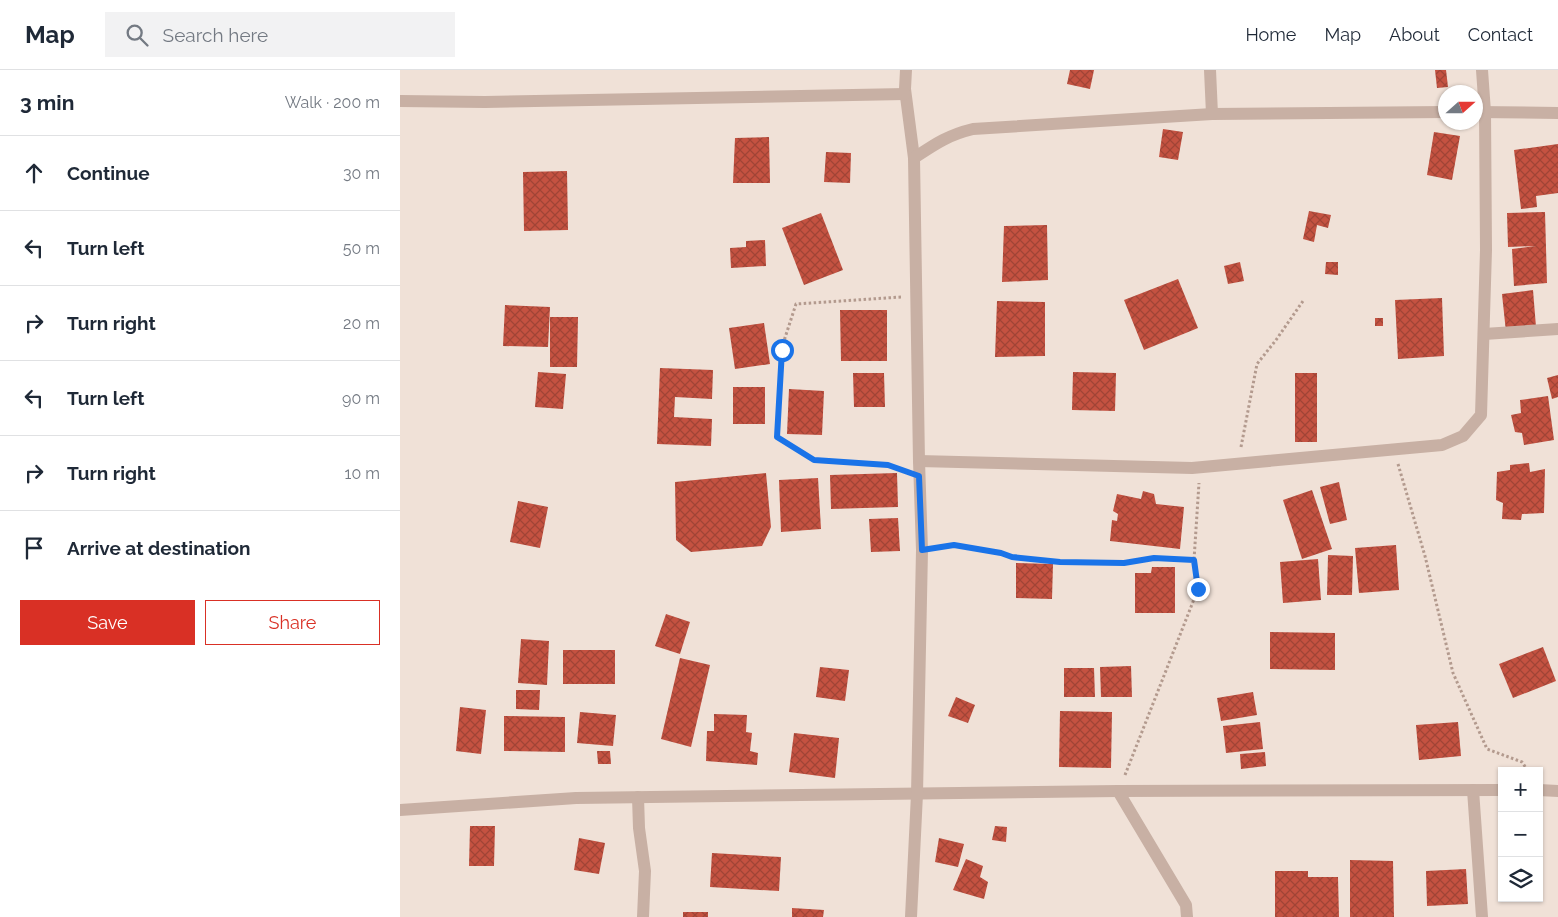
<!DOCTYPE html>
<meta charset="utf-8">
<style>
:root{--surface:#fff;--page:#f2f2f3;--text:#1f2937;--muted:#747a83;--line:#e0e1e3;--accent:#d93025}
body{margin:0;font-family:Raleway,sans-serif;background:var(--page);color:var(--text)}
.controls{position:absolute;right:15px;bottom:15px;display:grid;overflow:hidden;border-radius:0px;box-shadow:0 1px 4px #0004}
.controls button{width:45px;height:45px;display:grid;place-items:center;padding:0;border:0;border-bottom:1px solid var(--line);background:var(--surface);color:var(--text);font:25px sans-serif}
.compass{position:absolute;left:1038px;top:15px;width:45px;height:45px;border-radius:50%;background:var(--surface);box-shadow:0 1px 4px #0004;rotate:69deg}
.stop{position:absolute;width:15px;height:15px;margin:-11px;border:4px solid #1a73e8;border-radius:50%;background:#fff}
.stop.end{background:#1a73e8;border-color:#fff;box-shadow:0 1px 5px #0008}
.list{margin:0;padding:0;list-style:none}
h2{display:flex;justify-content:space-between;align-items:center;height:65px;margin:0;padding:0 20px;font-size:21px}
h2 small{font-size:16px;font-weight:400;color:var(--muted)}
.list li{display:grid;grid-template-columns:32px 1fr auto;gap:15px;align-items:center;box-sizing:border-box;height:75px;padding:0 20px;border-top:1px solid var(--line)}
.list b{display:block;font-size:19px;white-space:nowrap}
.list em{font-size:16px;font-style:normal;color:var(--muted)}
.actions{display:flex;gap:10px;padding:15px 20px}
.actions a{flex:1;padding:11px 0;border:1px solid var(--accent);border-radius:0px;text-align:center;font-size:18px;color:var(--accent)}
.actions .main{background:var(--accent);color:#fff}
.icon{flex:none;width:28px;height:28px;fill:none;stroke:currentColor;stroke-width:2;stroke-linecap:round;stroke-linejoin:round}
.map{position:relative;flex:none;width:1158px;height:847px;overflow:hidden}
header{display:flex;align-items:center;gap:30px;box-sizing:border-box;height:70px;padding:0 25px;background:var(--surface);border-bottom:1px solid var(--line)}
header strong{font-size:24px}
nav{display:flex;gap:28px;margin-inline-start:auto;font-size:18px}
.search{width:350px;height:45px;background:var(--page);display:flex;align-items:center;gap:12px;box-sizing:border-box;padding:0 18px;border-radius:0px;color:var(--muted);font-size:19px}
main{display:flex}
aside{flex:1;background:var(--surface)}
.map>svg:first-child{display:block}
.building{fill:url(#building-cross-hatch)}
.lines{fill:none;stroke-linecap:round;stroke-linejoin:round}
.path{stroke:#b39a8e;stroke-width:3;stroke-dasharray:2.5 2.5;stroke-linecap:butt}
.minor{stroke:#c8b0a4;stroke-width:12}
.route{stroke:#1a73e8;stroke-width:6}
</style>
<header>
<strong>Map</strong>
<div class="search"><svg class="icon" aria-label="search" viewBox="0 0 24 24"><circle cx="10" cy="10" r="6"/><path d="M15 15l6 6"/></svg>Search here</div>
<nav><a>Home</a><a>Map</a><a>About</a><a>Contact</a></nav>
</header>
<main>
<aside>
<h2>3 min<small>Walk · 200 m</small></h2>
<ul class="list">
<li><svg class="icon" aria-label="ahead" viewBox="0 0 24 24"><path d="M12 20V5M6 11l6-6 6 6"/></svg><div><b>Continue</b></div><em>30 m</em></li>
<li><svg class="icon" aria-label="left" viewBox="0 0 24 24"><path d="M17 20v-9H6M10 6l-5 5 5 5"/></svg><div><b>Turn left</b></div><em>50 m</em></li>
<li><svg class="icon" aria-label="right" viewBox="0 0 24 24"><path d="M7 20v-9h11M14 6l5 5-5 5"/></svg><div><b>Turn right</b></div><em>20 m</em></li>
<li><svg class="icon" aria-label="left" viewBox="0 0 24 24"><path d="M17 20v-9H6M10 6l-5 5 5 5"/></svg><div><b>Turn left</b></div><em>90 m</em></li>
<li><svg class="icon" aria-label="right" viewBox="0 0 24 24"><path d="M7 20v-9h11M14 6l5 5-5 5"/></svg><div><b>Turn right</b></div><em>10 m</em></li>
<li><svg class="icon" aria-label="arrive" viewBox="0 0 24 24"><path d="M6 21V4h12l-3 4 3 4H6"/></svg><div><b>Arrive at destination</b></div></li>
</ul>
<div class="actions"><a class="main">Save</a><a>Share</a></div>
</aside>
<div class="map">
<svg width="1158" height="847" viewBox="0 0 1158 847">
<defs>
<pattern id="building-cross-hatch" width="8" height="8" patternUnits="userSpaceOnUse" patternTransform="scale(1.25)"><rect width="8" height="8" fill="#c45241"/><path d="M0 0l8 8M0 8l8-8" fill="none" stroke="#a04436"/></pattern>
</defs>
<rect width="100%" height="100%" fill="#f0e1d7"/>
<g class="building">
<polygon points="670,0 694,0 690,19 667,14"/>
<polygon points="1035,0 1046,0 1048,17 1037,18"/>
<polygon points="763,59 783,62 778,90 759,87"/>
<polygon points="1034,62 1060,66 1052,110 1027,105"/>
<polygon points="369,67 370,113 333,113 335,68"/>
<polygon points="1158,74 1158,123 1136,126 1137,137 1121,139 1114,80"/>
<polygon points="426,82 451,83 450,113 424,112"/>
<polygon points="167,101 168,160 124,161 123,102"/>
<polygon points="909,141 931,145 928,158 917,155 914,172 903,169"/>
<polygon points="1145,142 1147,213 1114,216 1112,179 1136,176 1108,177 1107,143"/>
<polygon points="421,143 443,200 404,215 382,158"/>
<polygon points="647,155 648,210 602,212 604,156"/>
<polygon points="365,170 366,196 331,198 330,178 346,177 346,171"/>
<polygon points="840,192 844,211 828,214 824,196"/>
<polygon points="926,192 938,192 938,205 925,204"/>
<polygon points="778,209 798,258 744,280 724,230"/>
<polygon points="1133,220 1136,257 1106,262 1102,224"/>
<polygon points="1042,228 1044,286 998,289 995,230"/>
<polygon points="597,231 645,232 645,286 595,287"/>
<polygon points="105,235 150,237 148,277 103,276"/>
<polygon points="440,240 487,240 487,291 441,291"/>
<polygon points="150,247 178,247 177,297 150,297"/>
<rect x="975" y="248" width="8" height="8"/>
<polygon points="364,253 370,294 335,299 329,258"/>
<polygon points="260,298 313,300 312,329 275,327 274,347 312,349 311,376 257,374"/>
<polygon points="138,302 166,304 163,339 135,337"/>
<polygon points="673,302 716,303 715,341 672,340"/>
<polygon points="453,303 484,303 485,337 454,337"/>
<rect x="895" y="303" width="22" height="69"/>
<polygon points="1158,305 1158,327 1152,329 1147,308"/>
<rect x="333" y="317" width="32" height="37"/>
<polygon points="389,319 424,321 422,365 387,364"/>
<polygon points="1148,326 1154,370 1124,375 1122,363 1115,362 1111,345 1121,343 1120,330"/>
<polygon points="1129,393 1130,402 1145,399 1144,443 1122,444 1121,450 1102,449 1103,433 1096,430 1097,402 1110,400 1110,395"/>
<polygon points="366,403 371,457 362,476 291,482 276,470 275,412"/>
<polygon points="497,403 498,437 431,439 430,405"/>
<polygon points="418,408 421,459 381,462 379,410"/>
<polygon points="939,412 947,450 930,454 920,417"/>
<polygon points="912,420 932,479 902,489 883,430"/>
<polygon points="743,421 754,424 756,434 784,437 780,479 710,471 712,450 717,451 718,444 713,441 717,424 741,429"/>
<polygon points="118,431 148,437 140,478 110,472"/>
<polygon points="498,448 500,481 471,482 469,449"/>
<polygon points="996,475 999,520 959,523 955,478"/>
<polygon points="928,485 953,486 952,525 927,525"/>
<polygon points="918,489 921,530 883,533 880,492"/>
<polygon points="616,493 653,494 652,529 616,528"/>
<polygon points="752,497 775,497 775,543 735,543 735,503 751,503"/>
<polygon points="266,544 290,552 280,584 255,576"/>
<polygon points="870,562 935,563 935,600 870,599"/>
<polygon points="121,569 149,571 147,615 118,613"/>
<polygon points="1143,577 1156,611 1113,628 1099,594"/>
<rect x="163" y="580" width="52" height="34"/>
<polygon points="280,588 310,595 291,677 261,669"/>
<polygon points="731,596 732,627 701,627 700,597"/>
<polygon points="420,597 449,600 445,631 416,627"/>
<polygon points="664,598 694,598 695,627 664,627"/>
<polygon points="116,620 140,620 139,640 116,639"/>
<polygon points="853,622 857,645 821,651 817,628"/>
<polygon points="556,627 575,635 568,653 548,646"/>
<polygon points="60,637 86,640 81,684 56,681"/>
<polygon points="660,641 712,642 711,698 659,697"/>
<polygon points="180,642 216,645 213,676 177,673"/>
<polygon points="314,644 347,645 346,662 352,663 350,681 358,683 357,695 306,691 307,661 314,661"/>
<polygon points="104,646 165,647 165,682 104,681"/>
<polygon points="860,652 863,679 826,683 823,656"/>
<polygon points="1058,652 1061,686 1019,690 1016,655"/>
<polygon points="394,663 439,668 435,708 389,702"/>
<polygon points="197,681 210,681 211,694 198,694"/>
<polygon points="865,682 866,696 841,699 840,684"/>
<polygon points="70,756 95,756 94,796 69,796"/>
<polygon points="595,756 607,757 606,772 592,770"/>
<polygon points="179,768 205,773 199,804 174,800"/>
<polygon points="539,768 564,774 558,797 535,792"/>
<polygon points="312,783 381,787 379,821 310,817"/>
<polygon points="566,789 583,796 580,807 588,812 584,829 553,820"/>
<polygon points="950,790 993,791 994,847 950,847"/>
<polygon points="1066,799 1068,834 1027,836 1026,801"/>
<polygon points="875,801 908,801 908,807 938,807 939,847 875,847"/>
<polygon points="392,838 424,840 423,847 392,847"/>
<rect x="283" y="842" width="25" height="5"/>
</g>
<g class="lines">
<g class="path">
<polyline points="501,227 396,234 381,280 377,367 414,390 488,395 502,400"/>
<polyline points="841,377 857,294 876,270 903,231"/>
<polyline points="998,394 1025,486 1053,603 1087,679 1122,692 1128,701"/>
<polyline points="537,478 554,475 601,483 612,487 660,492 724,493 754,488 794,490"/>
<polyline points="725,705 798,519 794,490 799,413"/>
</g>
<g class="minor">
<polyline points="506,0 505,19 514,88"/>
<polyline points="810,0 812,44"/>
<polyline points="0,31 85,32 505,24"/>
<polyline points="1076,42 1158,43"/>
<polyline points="1084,264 1158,259"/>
<polyline points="519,391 792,398 1042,375 1063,366 1081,345 1086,180 1085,42 1082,0"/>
<polyline points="1073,720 1082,847"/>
<polyline points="1139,720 1158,721"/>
<polyline points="718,721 786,835 787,847"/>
<polyline points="238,727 239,758 245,801 243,847"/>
<polyline points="0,740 176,728 718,721 1102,720"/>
<path d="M511,847L517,724L522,480L519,391L514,88C535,74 548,65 573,59L812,44L1046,42"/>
</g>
</g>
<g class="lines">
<polyline class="route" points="382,280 377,367 414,390 488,395 519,406 522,480 554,475 601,483 612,487 660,492 724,493 754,488 794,490 798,519"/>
</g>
</svg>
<div class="controls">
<button>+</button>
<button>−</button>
<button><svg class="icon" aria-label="layers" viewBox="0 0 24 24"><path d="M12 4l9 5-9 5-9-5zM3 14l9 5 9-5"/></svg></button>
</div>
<svg class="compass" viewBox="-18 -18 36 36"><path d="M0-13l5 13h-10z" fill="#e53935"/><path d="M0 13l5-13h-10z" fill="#747a83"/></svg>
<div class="stop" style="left:382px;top:280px"></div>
<div class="stop end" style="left:798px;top:519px"></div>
</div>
</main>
